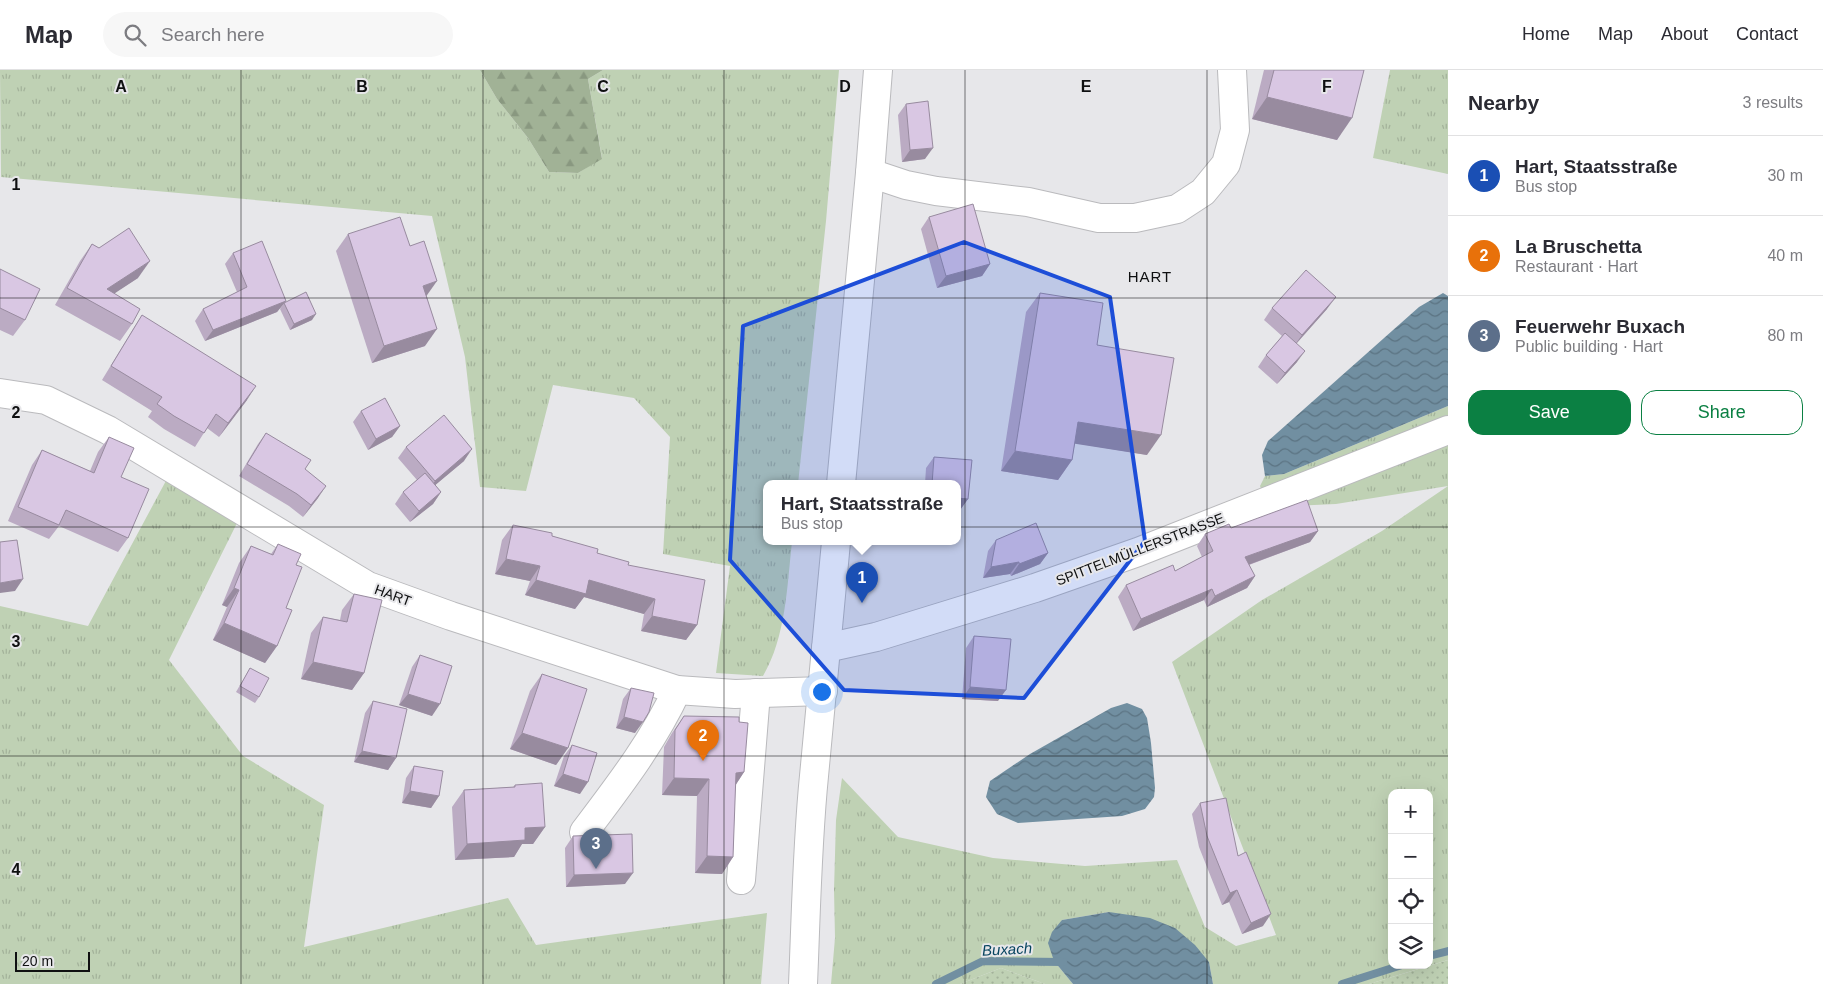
<!DOCTYPE html>
<meta charset="utf-8">
<style>
:root{--surface:#fff;--page:#f7f7f7;--text:#2b2b33;--muted:#7c7c81;--line:#e1e1e2;--accent:#0b8043}
body{margin:0;font-family:Arial,sans-serif;background:var(--page);color:var(--text)}
.controls{position:absolute;right:15px;bottom:15px;display:grid;overflow:hidden;border-radius:10px;box-shadow:0 5px 20px #0002}
.controls button{width:45px;height:45px;display:grid;place-items:center;padding:0;border:0;border-bottom:1px solid var(--line);background:var(--surface);color:var(--text);font:25px sans-serif}
.scale{position:absolute;left:15px;bottom:12px;width:75px;box-sizing:border-box;padding-left:5px;border:2px solid #0f1011;border-top:0;font-size:14px;line-height:18px;white-space:nowrap;color:#0f1011;-webkit-text-stroke:4px #e7e7ea;paint-order:stroke}
.you{position:absolute;left:821px;top:621px;width:18px;height:18px;margin:-12px;border:4px solid #fff;border-radius:50%;background:#1a73e8;box-shadow:0 0 0 8px #1a73e833}
.badge{display:grid;place-items:center;width:32px;height:32px;border-radius:50%;background:var(--accent);color:#fff;font-size:16px;font-weight:700}
.pin{position:absolute;translate:-50% -41px;filter:drop-shadow(0 1px 2px #0008)}
.pin::after{content:'';position:absolute;top:26px;width:18px;height:15px;background:inherit;clip-path:polygon(0 0,100% 0,50% 100%)}
.popup{position:absolute;left:763px;top:410px;width:198px;height:65px;box-sizing:border-box;display:grid;place-content:center;border-radius:10px;background:var(--surface);filter:drop-shadow(0 1px 4px #0005);font-size:16px;white-space:nowrap;color:var(--muted)}
.popup b{font-size:19px;color:var(--text)}
.popup::after{content:'';position:absolute;left:50%;top:100%;margin-left:-10px;border:10px solid transparent;border-top-color:var(--surface)}
.list{margin:0;padding:0;list-style:none}
h2{display:flex;justify-content:space-between;align-items:center;height:65px;margin:0;padding:0 20px;font-size:21px}
h2 small{font-size:16px;font-weight:400;color:var(--muted)}
.list li{display:grid;grid-template-columns:32px 1fr auto;gap:15px;align-items:center;box-sizing:border-box;height:80px;padding:0 20px;border-top:1px solid var(--line)}
.list b{display:block;font-size:19px;white-space:nowrap}
.list p{margin:0;font-size:16px;white-space:nowrap;color:var(--muted)}
.list em{font-size:16px;font-style:normal;color:var(--muted)}
.actions{display:flex;gap:10px;padding:15px 20px}
.actions a{flex:1;padding:11px 0;border:1px solid var(--accent);border-radius:15px;text-align:center;font-size:18px;color:var(--accent)}
.actions .main{background:var(--accent);color:#fff}
.icon{flex:none;width:28px;height:28px;fill:none;stroke:currentColor;stroke-width:2;stroke-linecap:round;stroke-linejoin:round}
.map{position:relative;flex:none;width:1448px;height:914px;overflow:hidden}
header{display:flex;align-items:center;gap:30px;box-sizing:border-box;height:70px;padding:0 25px;background:var(--surface);border-bottom:1px solid var(--line)}
header strong{font-size:24px}
nav{display:flex;gap:28px;margin-inline-start:auto;font-size:18px}
.search{width:350px;height:45px;background:var(--page);display:flex;align-items:center;gap:12px;box-sizing:border-box;padding:0 18px;border-radius:28px;color:var(--muted);font-size:19px}
main{display:flex}
aside{flex:1;background:var(--surface)}
.map>svg:first-child{display:block}
.grass{fill:url(#grass-tufts);fill-rule:evenodd}
.forest{fill:url(#forest-firs)}
.garden{fill:url(#garden-dots)}
.water{fill:url(#water-waves)}
.lines{fill:none;stroke-linecap:round;stroke-linejoin:round}
.stream{stroke:#718fa1;stroke-width:8}
.minor-casing{stroke:#bababd;stroke-width:30}
.major-casing{stroke:#bababd;stroke-width:30}
.minor{stroke:#fff;stroke-width:28}
.major{stroke:#fff;stroke-width:28}
.wall{fill:#bbabc3}
.shaded-wall{fill:#988b9f}
.building{fill:#d9c7e3;stroke:#988b9f}
.marked{fill:#1d4ed8;fill-opacity:0.2;stroke:#1d4ed8;stroke-width:4;stroke-linejoin:round}
.grid{fill:none;stroke:#0f1011;stroke-width:1;stroke-opacity:0.55}
.labels{text-anchor:middle;dominant-baseline:central;stroke-width:4;stroke-linejoin:round;paint-order:stroke}
.street-label{font-size:14px;fill:#0f1011;stroke:#e7e7ea}
.neighbourhood-label{font-size:15px;letter-spacing:1px;fill:#0f1011;stroke:#e7e7ea}
.water-label{font-size:15px;font-style:italic;fill:#05435e;stroke:#e7e7ea}
.grid-label{font-size:16px;text-anchor:middle;font-weight:bold;fill:#0f1011;stroke:#e7e7ea;stroke-width:4;stroke-linejoin:round;paint-order:stroke}
</style>
<header>
<strong>Map</strong>
<div class="search"><svg class="icon" aria-label="search" viewBox="0 0 24 24"><circle cx="10" cy="10" r="6"/><path d="M15 15l6 6"/></svg>Search here</div>
<nav><a>Home</a><a>Map</a><a>About</a><a>Contact</a></nav>
</header>
<main>
<div class="map">
<svg width="1448" height="914" viewBox="0 0 1448 914">
<defs>
<pattern id="grass-tufts" width="24" height="20" patternUnits="userSpaceOnUse" patternTransform="scale(1.25)"><rect width="24" height="20" fill="#bfd1b4"/><path d="M3 7l-1-3M5 7V3M7 7l1-3M15 17l-1-3M17 17v-4M19 17l1-3" fill="none" stroke="#a3b29a"/></pattern>
<pattern id="forest-firs" width="22" height="20" patternUnits="userSpaceOnUse" patternTransform="scale(1.25)"><rect width="22" height="20" fill="#a1b296"/><path d="M5 1l3.5 6h-7zM16 11l3.5 6h-7z" fill="#899880"/></pattern>
<pattern id="garden-dots" width="8" height="8" patternUnits="userSpaceOnUse" patternTransform="scale(1.25)"><rect width="8" height="8" fill="#bfd1b4"/><path d="M2 2h.1M6 6h.1" fill="none" stroke="#a3b29a" stroke-width="1.8" stroke-linecap="round"/></pattern>
<pattern id="water-waves" width="16" height="10" patternUnits="userSpaceOnUse" patternTransform="scale(1.25)"><rect width="16" height="10" fill="#718fa1"/><path d="M0 5q4-4 8 0t8 0" fill="none" stroke="#5b7382"/></pattern>
</defs>
<rect width="100%" height="100%" fill="#e7e7ea"/>
<g class="grass">
<path d="M0,0H480L497,29L528,68L549,102L578,103L602,88L588,9L603,0H839L826,151L798,414H767V472H792C787,516 786,567 763,606L716,603L730,496L663,484L670,367L634,328L553,315L526,421L480,417L465,287L432,146L1,107Z"/>
<polygon points="1390,0 1448,0 1448,104 1373,88"/>
<polygon points="1448,336 1448,416 1336,434 1269,437 1260,416 1265,406 1284,404"/>
<polygon points="168,407 238,451 169,590 243,686 324,735 304,877 508,828 536,875 767,843 761,914 0,914 0,536 88,556"/>
<path d="M1448,416V890L1369,914H1213L1209,892L1109,842L1062,850L1054,891L1073,914H1045L1001,898L960,914H831L835,868L834,820L836,750L842,708L898,767L993,788L1085,796L1177,790L1205,857L1236,876L1276,865L1172,592L1262,530L1382,461ZM1392,723H1429V895H1392Z"/>
</g>
<polygon class="forest" points="480,0 603,0 588,9 602,89 578,103 549,102 528,68 497,29"/>
<g class="garden">
<polygon points="1448,890 1448,914 1369,914 1445,891"/>
<polygon points="1001,898 1045,914 960,914"/>
</g>
<g class="water">
<polygon points="1443,223 1448,226 1448,336 1284,404 1265,406 1262,385 1268,371 1419,237"/>
<polygon points="1127,633 1142,639 1147,648 1151,673 1155,718 1154,727 1145,739 1122,746 1018,753 997,744 986,727 990,711 1030,684 1111,638"/>
<polygon points="1109,842 1150,848 1175,858 1195,875 1209,892 1213,914 1073,914 1054,891 1048,873 1052,862 1062,850"/>
</g>
<g class="lines">
<g class="stream">
<polyline points="1429,886 1448,881"/>
<polyline points="936,914 983,891 1063,892"/>
<polyline points="1342,914 1402,895"/>
</g>
<g class="minor-casing">
<g id="minor">
<polyline points="870,103 906,115 936,121 1028,132 1099,148 1135,148 1177,139 1203,122 1226,94 1235,60 1232,0"/>
<polyline points="0,323 46,330 108,360 368,516 451,546 677,620 735,624 823,621"/>
<polyline points="826,578 876,567 1035,518 1138,482 1448,360"/>
<path d="M584,762C618,717 653,672 677,620"/>
<polyline points="741,810 756,623"/>
</g>
</g>
<g class="major-casing">
<g id="major">
<polyline points="841,414 870,103 878,0"/>
<path d="M803,914C806,845 807,775 814,706C821,628 829,550 836,472"/>
</g>
</g>
<use href="#minor" class="minor"/>
<use href="#major" class="major"/>
</g>
<g class="wall">
<polygon points="1264,0 1364,0 1337,70 1252,49"/>
<polygon points="906,34 925,89 902,92 898,45"/>
<polygon points="929,147 990,194 982,206 937,218 921,159"/>
<polygon points="348,164 426,227 425,276 372,293 336,181"/>
<polygon points="92,174 99,178 138,208 114,223 132,254 120,271 55,235 80,191"/>
<polygon points="233,183 286,231 277,242 205,271 195,251 203,239 237,222 225,194"/>
<polygon points="0,199 25,250 13,266 0,260"/>
<polygon points="1040,223 1097,275 1147,385 1075,373 1072,390 1058,410 1001,401 1026,242"/>
<polygon points="284,233 312,250 290,260 280,239"/>
<polygon points="1272,238 1327,239 1297,273 1297,292 1277,314 1258,297 1266,285 1282,266 1264,250"/>
<polygon points="142,245 247,330 219,367 207,358 195,377 164,359 148,347 152,341 102,310 133,259"/>
<polygon points="361,341 400,356 392,367 368,380 353,352"/>
<polygon points="266,363 305,399 318,428 303,447 289,436 239,406 258,374"/>
<polygon points="109,367 121,407 128,468 118,482 59,456 49,469 8,451 32,395 42,380 90,401 98,382"/>
<polygon points="406,377 464,391 435,415 441,422 433,434 410,452 395,434 403,422 417,410 398,388"/>
<polygon points="934,387 972,390 968,429 960,440 957,440 957,414 925,414 926,398"/>
<polygon points="513,455 552,466 597,483 628,495 697,555 686,570 641,561 644,544 584,527 575,539 525,525 530,511 495,504 502,470"/>
<polygon points="1231,458 1318,461 1310,472 1249,495 1255,506 1247,518 1207,537 1204,530 1133,561 1118,527 1126,515 1175,501 1202,487 1197,476 1205,464"/>
<polygon points="996,470 1048,483 1040,494 1011,506 1010,504 983,508 988,481"/>
<polygon points="278,474 296,495 277,576 265,593 213,570 227,537 222,535 239,493 251,476 271,484"/>
<polygon points="354,524 364,603 352,620 301,609 311,563 323,547 340,550 342,540"/>
<polygon points="974,566 998,631 962,629 966,578"/>
<polygon points="420,585 432,646 399,635 412,597"/>
<polygon points="250,598 259,627 255,633 236,622"/>
<polygon points="542,604 568,678 556,695 510,679 530,621"/>
<polygon points="631,618 635,663 616,658 623,629"/>
<polygon points="373,631 396,688 388,700 354,692 365,643"/>
<polygon points="684,646 744,702 735,716 733,787 722,804 695,803 697,726 662,725 664,677 672,663"/>
<polygon points="572,675 580,724 554,716 564,686"/>
<polygon points="414,696 439,726 431,738 402,733 406,708"/>
<polygon points="515,715 545,757 533,774 522,774 514,787 455,790 452,737 464,720 513,717"/>
<polygon points="1200,733 1238,786 1263,856 1242,864 1229,832 1222,835 1199,777 1192,744"/>
<polygon points="573,766 625,814 566,817 565,778"/>
</g>
<g class="shaded-wall">
<polygon points="1267,27 1352,48 1337,70 1252,49"/>
<polygon points="933,78 925,89 902,92 910,80"/>
<polygon points="150,191 138,208 97,235 107,219"/>
<polygon points="990,194 982,206 937,218 946,206"/>
<polygon points="437,211 425,228 423,216"/>
<polygon points="1336,227 1327,239 1294,276 1302,265"/>
<polygon points="286,231 277,242 205,271 213,260"/>
<polygon points="316,244 312,250 290,260 294,254"/>
<polygon points="437,259 425,276 372,293 384,276"/>
<polygon points="1305,281 1297,292 1277,314 1285,303"/>
<polygon points="256,316 247,330 219,367 228,353"/>
<polygon points="1078,352 1161,365 1147,385 1064,372"/>
<polygon points="400,356 392,367 368,380 376,369"/>
<polygon points="472,379 464,391 427,422 435,411"/>
<polygon points="1015,381 1072,390 1058,410 1001,401"/>
<polygon points="326,416 318,428 303,447 311,435"/>
<polygon points="441,422 433,434 410,452 419,441"/>
<polygon points="957,428 968,429 960,440 957,440"/>
<polygon points="1318,461 1310,472 1237,499 1245,487"/>
<polygon points="1048,483 1040,494 1011,506 1019,494"/>
<polygon points="506,489 540,496 530,511 495,504"/>
<polygon points="1019,492 1010,504 983,508 991,497"/>
<polygon points="1255,506 1247,518 1207,537 1215,526"/>
<polygon points="23,509 15,521 0,523 0,513"/>
<polygon points="536,510 589,510 655,529 644,544 584,527 575,539 525,525"/>
<polygon points="234,518 239,520 227,537 222,535"/>
<polygon points="1212,519 1204,530 1133,561 1141,549"/>
<polygon points="652,546 697,555 686,570 641,561"/>
<polygon points="224,553 277,576 265,593 213,570"/>
<polygon points="313,592 364,603 352,620 301,609"/>
<polygon points="970,617 1006,620 998,631 962,629"/>
<polygon points="408,624 440,634 432,646 399,635"/>
<polygon points="624,647 643,652 635,663 616,658"/>
<polygon points="522,663 568,678 556,695 510,679"/>
<polygon points="362,681 396,688 388,700 354,692"/>
<polygon points="744,702 733,719 736,703"/>
<polygon points="563,704 588,712 580,724 554,716"/>
<polygon points="674,708 709,709 697,726 662,725"/>
<polygon points="410,721 439,726 431,738 402,733"/>
<polygon points="545,757 533,774 522,774 514,787 455,790 467,774 525,758"/>
<polygon points="707,786 733,787 722,804 695,803"/>
<polygon points="633,803 625,814 566,817 574,805"/>
<polygon points="1237,820 1229,832 1222,835 1230,823"/>
<polygon points="1271,844 1263,856 1242,864 1251,853"/>
</g>
<g class="building">
<polygon points="1274,0 1364,0 1352,48 1267,27"/>
<polygon points="928,31 933,78 910,80 906,34"/>
<polygon points="973,134 990,194 946,206 929,147"/>
<polygon points="400,147 410,176 424,171 437,211 423,216 437,259 384,276 348,164"/>
<polygon points="129,158 150,191 107,219 140,239 132,254 67,218 92,174 99,178"/>
<polygon points="262,171 286,231 213,260 203,239 247,217 233,183"/>
<polygon points="0,199 40,219 25,250 0,238"/>
<polygon points="1306,200 1336,227 1302,265 1272,238"/>
<polygon points="306,222 316,244 294,254 284,233"/>
<polygon points="1040,223 1103,233 1097,275 1174,288 1161,365 1078,352 1072,390 1015,381"/>
<polygon points="142,245 256,316 228,353 216,344 204,363 174,346 157,334 162,327 111,296"/>
<polygon points="1285,263 1305,281 1285,303 1266,285"/>
<polygon points="385,328 400,356 376,369 361,341"/>
<polygon points="444,345 472,379 435,411 406,377"/>
<polygon points="266,363 311,390 305,399 326,416 311,435 297,424 247,394"/>
<polygon points="109,367 134,378 121,407 149,419 128,468 66,440 59,455 18,437 42,380 94,403"/>
<polygon points="934,387 972,390 968,429 957,428 957,414 932,414"/>
<polygon points="425,403 441,422 419,441 403,422"/>
<polygon points="1307,430 1318,461 1245,487 1255,506 1215,526 1212,519 1141,549 1126,515 1173,495 1175,501 1213,481 1205,464 1229,454 1231,458"/>
<polygon points="1036,453 1048,483 1019,494 1019,492 991,497 996,470"/>
<polygon points="513,455 552,463 552,466 598,479 597,483 629,492 628,495 705,510 697,555 652,546 655,529 589,510 586,524 536,510 540,496 506,489"/>
<polygon points="17,470 23,509 0,513 0,472"/>
<polygon points="278,474 301,484 296,495 302,497 286,538 292,540 277,576 224,553 239,520 234,518 251,476 273,485"/>
<polygon points="354,524 382,530 364,603 313,592 323,547 347,552"/>
<polygon points="974,566 1011,569 1006,620 970,617"/>
<polygon points="420,585 452,596 440,634 408,624"/>
<polygon points="250,598 269,608 259,627 240,616"/>
<polygon points="542,604 587,619 568,678 522,663"/>
<polygon points="631,618 654,623 649,642 643,652 624,647"/>
<polygon points="373,631 407,639 396,688 362,681"/>
<polygon points="684,646 739,647 739,652 748,653 744,702 736,703 733,787 707,786 709,709 674,708 675,660"/>
<polygon points="572,675 597,683 588,712 563,704"/>
<polygon points="414,696 443,701 439,726 410,721"/>
<polygon points="542,713 545,757 525,758 525,770 467,774 464,720 515,717 515,715"/>
<polygon points="1226,728 1238,786 1246,782 1271,844 1251,853 1237,820 1230,823 1207,766 1200,733"/>
<polygon points="632,764 633,803 574,805 573,766"/>
</g>
<path class="marked" d="M964,172L1110,227L1145,471L1024,628L844,620L730,490L743,256Z"/>
<path class="grid" d="M241,0V914M483,0V914M724,0V914M965,0V914M1207,0V914M0,228H1448M0,457H1448M0,686H1448"/>
<g class="labels">
<g class="street-label">
<text transform="translate(1140 479) rotate(-21)">SPITTELMÜLLERSTRASSE</text>
<text transform="translate(393 525) rotate(20)">HART</text>
</g>
<g class="neighbourhood-label">
<text x="1150" y="206">HART</text>
</g>
<g class="water-label">
<text transform="translate(1007 879) rotate(-3)">Buxach</text>
</g>
</g>
<g class="grid-label">
<text x="121" y="22">A</text>
<text x="362" y="22">B</text>
<text x="603" y="22">C</text>
<text x="845" y="22">D</text>
<text x="1086" y="22">E</text>
<text x="1327" y="22">F</text>
<text x="16" y="120">1</text>
<text x="16" y="348">2</text>
<text x="16" y="577">3</text>
<text x="16" y="805">4</text>
</g>
</svg>
<div class="controls">
<button>+</button>
<button>−</button>
<button><svg class="icon" aria-label="locate" viewBox="0 0 24 24"><circle cx="12" cy="12" r="6"/><path d="M12 2v4M12 18v4M2 12h4M18 12h4"/></svg></button>
<button><svg class="icon" aria-label="layers" viewBox="0 0 24 24"><path d="M12 4l9 5-9 5-9-5zM3 14l9 5 9-5"/></svg></button>
</div>
<div class="scale">20 m</div>
<div class="you"></div>
<div class="pin badge" style="left:862px;top:533px;background:#1a4fb4">1</div>
<div class="popup"><b>Hart, Staatsstraße</b>Bus stop</div>
<div class="pin badge" style="left:703px;top:691px;background:#e8710a">2</div>
<div class="pin badge" style="left:596px;top:799px;background:#5c6f8a">3</div>
</div>
<aside>
<h2>Nearby<small>3 results</small></h2>
<ul class="list">
<li><span class="badge" style="background:#1a4fb4">1</span><div><b>Hart, Staatsstraße</b><p>Bus stop</p></div><em>30 m</em></li>
<li><span class="badge" style="background:#e8710a">2</span><div><b>La Bruschetta</b><p>Restaurant · Hart</p></div><em>40 m</em></li>
<li><span class="badge" style="background:#5c6f8a">3</span><div><b>Feuerwehr Buxach</b><p>Public building · Hart</p></div><em>80 m</em></li>
</ul>
<div class="actions"><a class="main">Save</a><a>Share</a></div>
</aside>
</main>
